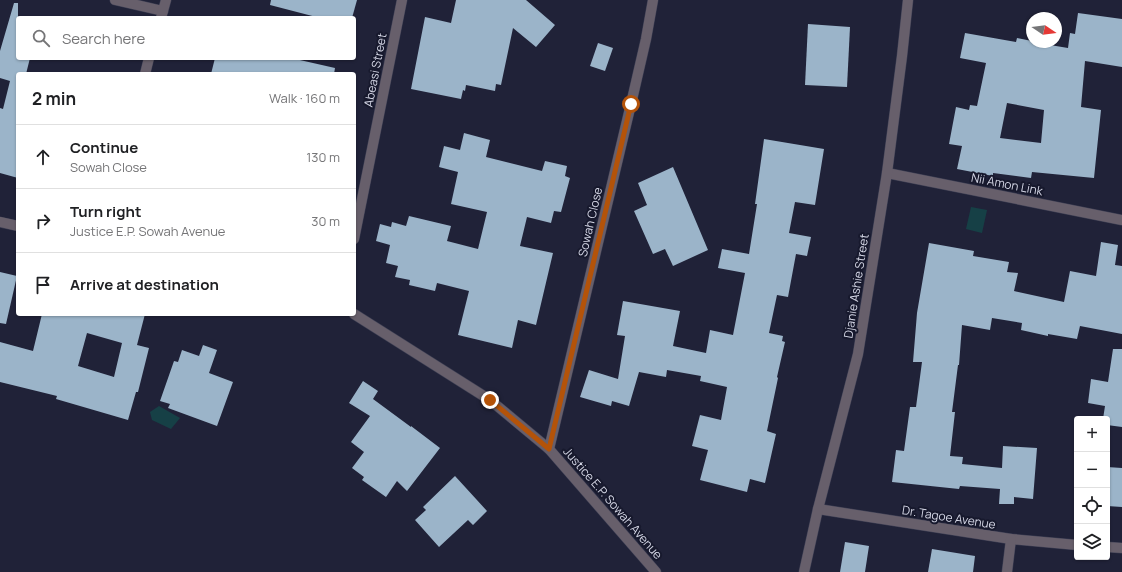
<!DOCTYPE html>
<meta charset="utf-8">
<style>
:root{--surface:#fff;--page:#f2f2f2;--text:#202124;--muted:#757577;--line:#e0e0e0}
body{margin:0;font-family:Manrope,sans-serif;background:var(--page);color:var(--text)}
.controls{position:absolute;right:12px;bottom:12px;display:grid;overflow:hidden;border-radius:4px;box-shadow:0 1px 3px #0004}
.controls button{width:36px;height:36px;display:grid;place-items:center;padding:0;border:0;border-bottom:1px solid var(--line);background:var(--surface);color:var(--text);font:20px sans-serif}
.compass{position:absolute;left:1026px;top:12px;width:36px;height:36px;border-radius:50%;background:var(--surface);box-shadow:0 1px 3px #0004;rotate:103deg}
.stop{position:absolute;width:12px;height:12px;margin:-9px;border:3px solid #b45309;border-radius:50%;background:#fff}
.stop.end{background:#b45309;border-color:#fff;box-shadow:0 1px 4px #0008}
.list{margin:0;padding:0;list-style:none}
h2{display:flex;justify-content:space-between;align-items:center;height:52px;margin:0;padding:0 16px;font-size:17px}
h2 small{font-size:13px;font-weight:400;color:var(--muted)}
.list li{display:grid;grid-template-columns:26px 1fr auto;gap:12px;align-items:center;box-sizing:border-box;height:64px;padding:0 16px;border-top:1px solid var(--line)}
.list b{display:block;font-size:15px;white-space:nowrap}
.list p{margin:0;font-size:13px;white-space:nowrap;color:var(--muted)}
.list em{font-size:13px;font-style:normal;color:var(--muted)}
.icon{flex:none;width:22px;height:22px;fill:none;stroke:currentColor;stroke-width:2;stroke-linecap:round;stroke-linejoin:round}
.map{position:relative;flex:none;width:1122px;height:572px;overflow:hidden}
.search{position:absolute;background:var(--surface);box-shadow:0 1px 3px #0004;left:16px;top:16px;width:340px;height:44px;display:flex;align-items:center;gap:10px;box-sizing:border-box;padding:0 14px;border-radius:4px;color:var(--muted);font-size:15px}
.panel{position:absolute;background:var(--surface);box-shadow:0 1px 3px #0004;left:16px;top:72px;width:340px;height:244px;border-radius:4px}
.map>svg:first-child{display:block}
.water{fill:#164046}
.building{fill:#9bb4c9;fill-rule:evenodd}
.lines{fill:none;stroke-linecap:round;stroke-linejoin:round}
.street-casing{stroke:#3d3f54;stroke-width:11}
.street{stroke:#675f6b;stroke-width:10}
.route{stroke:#b45309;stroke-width:5}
.labels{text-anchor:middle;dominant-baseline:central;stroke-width:4;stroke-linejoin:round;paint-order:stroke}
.street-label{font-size:12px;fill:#d5d7e6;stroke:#17192d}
</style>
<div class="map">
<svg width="1122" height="572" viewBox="0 0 1122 572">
<rect width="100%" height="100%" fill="#202238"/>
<g class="water">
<polygon points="971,207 987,210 982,233 966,229"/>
<polygon points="159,406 180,418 171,429 152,420 150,412"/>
</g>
<g class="building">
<polygon points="271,0 357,0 352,18 320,18 270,5"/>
<polygon points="456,0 526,0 555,25 536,47 513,28 501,85 496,84 495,91 466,85 465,91 463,90 461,99 411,89 425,17 451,23"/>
<polygon points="14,3 18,3 18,58 30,58 26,74 18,74 18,178 0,173 0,108 3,109 10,81 0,78 0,51"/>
<path d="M1078,13L1122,19V67L1085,61L1081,107L1101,110L1094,178L1032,172L1031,178L993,173V176L957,169L962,146L949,144L956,107L969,110L970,105L977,106L986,63L960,58L965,33L1016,42L1017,38L1032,41V42L1068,48L1070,33L1075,34ZM1007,103L1044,110L1041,143L1000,138Z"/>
<polygon points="808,24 850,27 847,87 805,85"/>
<polygon points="598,43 613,48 605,71 590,66"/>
<polygon points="215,58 291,58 335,68 334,74 211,74"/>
<polygon points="464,133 490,140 486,157 542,171 545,161 567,166 565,176 570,178 561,212 554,211 551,223 527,217 520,246 553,253 536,325 518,320 512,348 458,335 469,291 437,283 435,291 409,285 410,280 395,277 398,266 386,263 390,245 376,241 380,224 391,227 392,222 406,226 409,216 451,226 447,241 478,249 487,212 451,204 458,172 439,167 444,146 460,150"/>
<polygon points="764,139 824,149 815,205 795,202 789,233 811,237 807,256 796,254 788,297 777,295 769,333 783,336 782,341 785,342 777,377 778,378 767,431 776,434 765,483 750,479 747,492 700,480 708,450 692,446 700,415 721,420 727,387 700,381 701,376 667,370 666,377 639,372 629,406 612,401 611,406 580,397 589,370 618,379 625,336 617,335 623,301 680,311 673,346 706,353 710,330 733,335 745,273 718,268 722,249 749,254 757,204 755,204"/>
<polygon points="673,167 708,250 673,266 665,249 653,254 634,211 647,205 638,183"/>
<polygon points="1101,242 1118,245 1115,265 1122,266 1122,334 1080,326 1077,339 1048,334 1048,336 1021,330 1022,323 992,318 990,330 962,325 959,365 958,365 952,412 955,412 950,456 963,457 962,464 1002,468 1003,446 1037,448 1033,499 1014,497 1014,504 999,504 1000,489 960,486 959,489 892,482 896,450 904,451 910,407 916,407 922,362 913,362 917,313 929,243 974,251 973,256 1009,262 1007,272 1018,273 1014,291 1064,302 1070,271 1096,276"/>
<polygon points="0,272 17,276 6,324 0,323"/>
<path d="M42,314H145L137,345L149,348L138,392H136L128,420L56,399L57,396L0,382V342L33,351ZM87,333L122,343L114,377L78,366Z"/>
<polygon points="203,345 217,350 209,373 233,382 217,426 168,408 170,404 160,401 174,361 178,362 182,350 199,356"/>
<polygon points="1113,349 1122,349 1122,427 1107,425 1107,419 1103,419 1105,406 1088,403 1091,379 1108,382"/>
<polygon points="363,381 378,391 373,399 411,427 411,426 440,448 407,491 397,481 386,497 362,480 364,477 352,468 364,452 351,442 370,416 349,403"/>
<polygon points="1107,467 1122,468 1122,507 1107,506"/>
<polygon points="455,476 487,511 473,525 468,520 439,547 415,520 426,510 423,507"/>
<polygon points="845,542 869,546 865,572 840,572"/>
<polygon points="932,549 975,556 973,572 928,572"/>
</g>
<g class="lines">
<g class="street-casing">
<g id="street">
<polyline points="115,0 163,11"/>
<polyline points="161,18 166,0"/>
<polyline points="145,74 149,58"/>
<polyline points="887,173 1122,220"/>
<polyline points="0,222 18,226"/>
<polyline points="354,239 402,0"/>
<polyline points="354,314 490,400 549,449 656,572"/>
<polyline points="549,449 631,104 646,39 653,0"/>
<polyline points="818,509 1011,539 1077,545"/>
<polyline points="1107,547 1122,548"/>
<polyline points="804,572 818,509 858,354 887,173 902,56 908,0"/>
<polyline points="1007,572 1011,539"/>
</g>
</g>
<use href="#street" class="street"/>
</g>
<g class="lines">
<polyline class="route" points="490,400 549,449 631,104"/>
</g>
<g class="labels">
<g class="street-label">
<text transform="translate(375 70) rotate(-79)">Abeasi Street</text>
<text transform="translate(1007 184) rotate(11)">Nii Amon Link</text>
<text transform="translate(590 222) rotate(-77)">Sowah Close</text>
<text transform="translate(856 286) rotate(-81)">Djanie Ashie Street</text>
<text transform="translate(613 503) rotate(49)">Justice E.P. Sowah Avenue</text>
<text transform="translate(949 517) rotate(9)">Dr. Tagoe Avenue</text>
</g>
</g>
</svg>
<div class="controls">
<button>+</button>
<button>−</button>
<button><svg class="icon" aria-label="locate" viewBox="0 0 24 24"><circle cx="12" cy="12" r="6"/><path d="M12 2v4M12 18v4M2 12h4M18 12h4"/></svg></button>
<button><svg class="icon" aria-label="layers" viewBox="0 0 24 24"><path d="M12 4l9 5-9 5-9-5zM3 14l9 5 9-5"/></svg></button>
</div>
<svg class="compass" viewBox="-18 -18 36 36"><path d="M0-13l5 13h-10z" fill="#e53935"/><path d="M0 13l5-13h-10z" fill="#757577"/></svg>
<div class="stop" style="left:631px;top:104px"></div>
<div class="stop end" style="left:490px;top:400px"></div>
<div class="search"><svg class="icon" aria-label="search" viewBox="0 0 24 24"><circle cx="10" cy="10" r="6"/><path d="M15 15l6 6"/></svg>Search here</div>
<section class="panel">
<h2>2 min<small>Walk · 160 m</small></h2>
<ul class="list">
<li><svg class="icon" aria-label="ahead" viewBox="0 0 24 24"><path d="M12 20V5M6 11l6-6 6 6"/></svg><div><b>Continue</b><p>Sowah Close</p></div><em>130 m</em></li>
<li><svg class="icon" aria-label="right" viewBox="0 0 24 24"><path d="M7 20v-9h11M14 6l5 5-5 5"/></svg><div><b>Turn right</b><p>Justice E.P. Sowah Avenue</p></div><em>30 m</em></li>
<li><svg class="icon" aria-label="arrive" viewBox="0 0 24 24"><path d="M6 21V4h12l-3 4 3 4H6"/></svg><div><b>Arrive at destination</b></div></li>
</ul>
</section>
</div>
